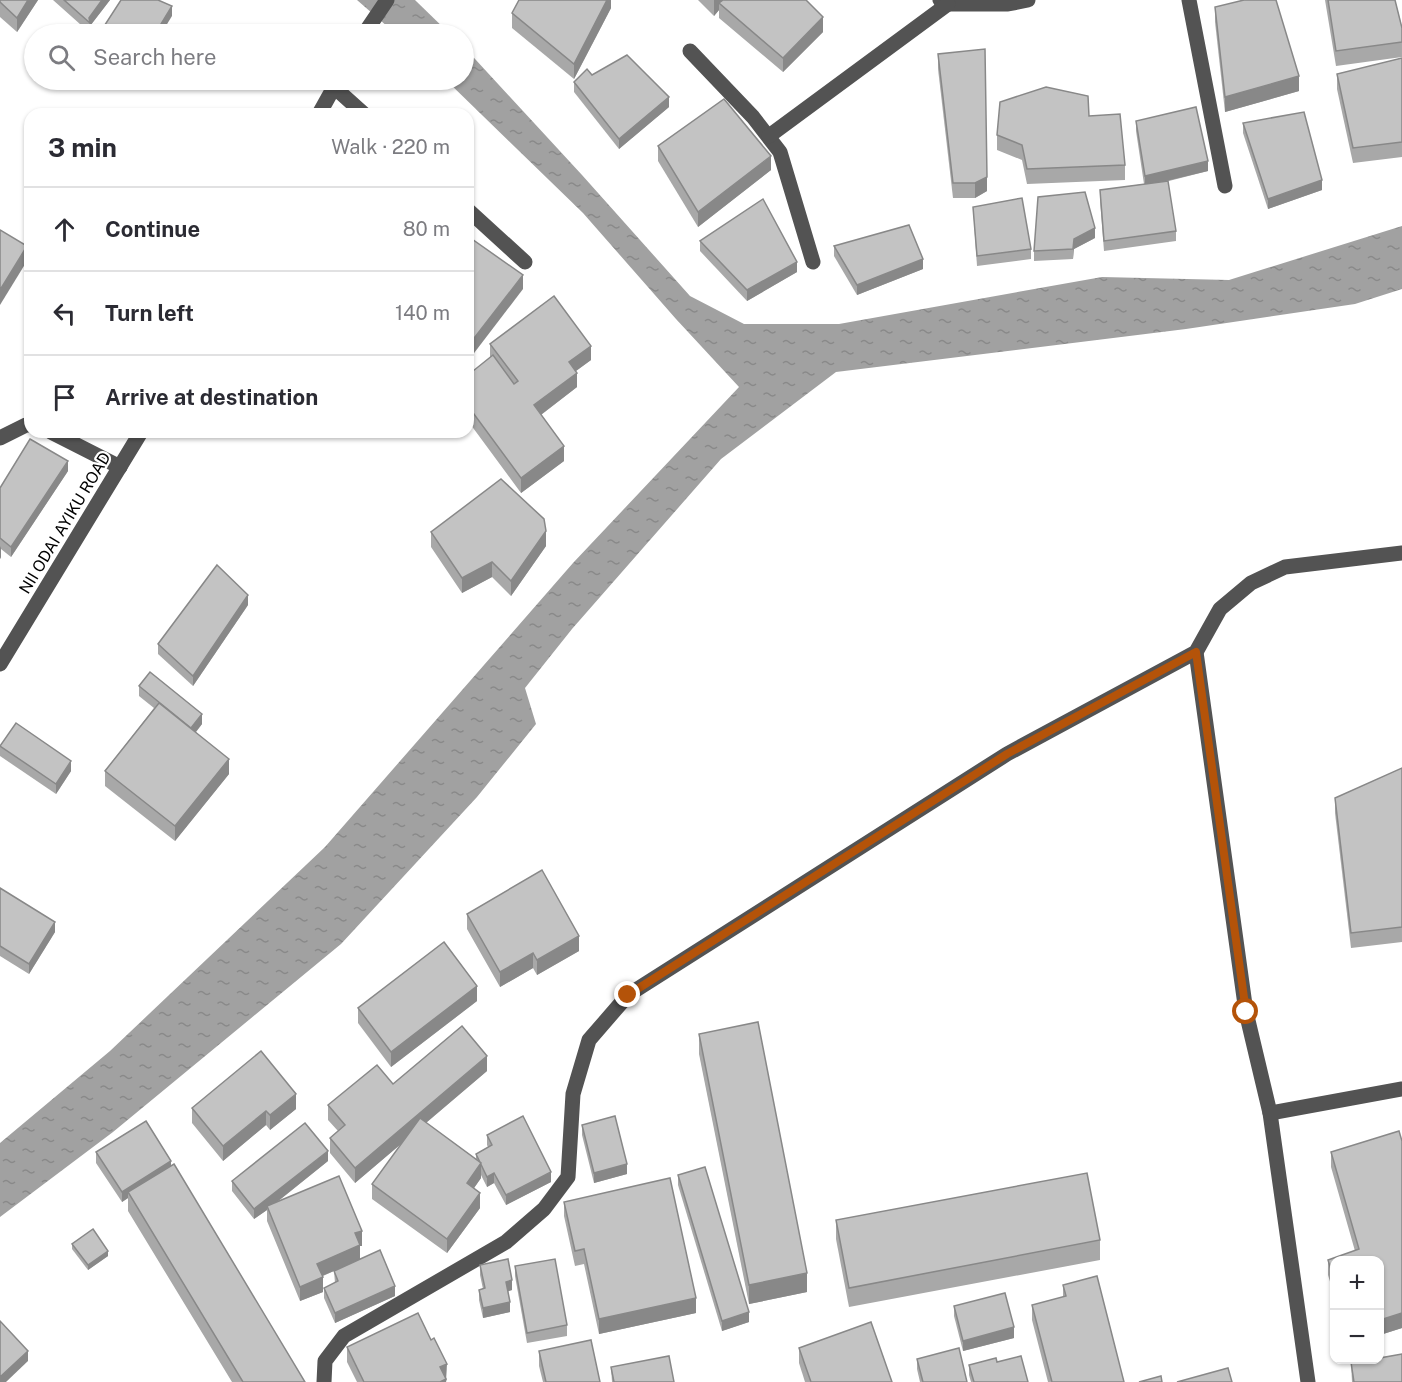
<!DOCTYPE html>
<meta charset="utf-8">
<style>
:root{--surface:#fff;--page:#f7f7f7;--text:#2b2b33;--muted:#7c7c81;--line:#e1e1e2}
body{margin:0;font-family:"Public Sans",sans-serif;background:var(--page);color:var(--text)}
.controls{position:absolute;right:18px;bottom:18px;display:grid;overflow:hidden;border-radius:12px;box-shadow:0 2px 4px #0004}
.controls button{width:54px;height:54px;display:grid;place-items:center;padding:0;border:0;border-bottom:2px solid var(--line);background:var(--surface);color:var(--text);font:30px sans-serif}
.stop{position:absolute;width:18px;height:18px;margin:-14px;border:4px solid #b45309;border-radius:50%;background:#fff}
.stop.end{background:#b45309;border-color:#fff;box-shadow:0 2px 6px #0008}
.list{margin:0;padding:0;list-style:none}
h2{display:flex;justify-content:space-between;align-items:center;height:78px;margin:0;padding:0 24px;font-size:26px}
h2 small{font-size:20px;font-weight:400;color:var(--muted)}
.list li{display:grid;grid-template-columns:39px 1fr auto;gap:18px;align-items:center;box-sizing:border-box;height:84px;padding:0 24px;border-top:2px solid var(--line)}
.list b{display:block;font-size:22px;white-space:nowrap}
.list em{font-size:20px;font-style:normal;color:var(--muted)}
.icon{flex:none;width:33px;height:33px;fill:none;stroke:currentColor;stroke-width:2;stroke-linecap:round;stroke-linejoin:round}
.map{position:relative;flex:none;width:1402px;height:1382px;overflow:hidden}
.search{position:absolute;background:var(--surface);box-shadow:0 2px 4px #0004;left:24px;top:24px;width:450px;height:66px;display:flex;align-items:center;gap:15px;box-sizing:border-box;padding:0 21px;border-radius:33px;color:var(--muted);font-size:22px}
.panel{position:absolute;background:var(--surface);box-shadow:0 2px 4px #0004;left:24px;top:108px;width:450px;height:330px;border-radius:18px}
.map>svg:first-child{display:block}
.water{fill:url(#water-ripples)}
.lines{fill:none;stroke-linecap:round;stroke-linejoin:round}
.minor{stroke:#535353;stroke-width:15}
.wall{fill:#a8a8a8}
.shaded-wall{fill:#888}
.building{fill:#c3c3c3;stroke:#888;stroke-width:1.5}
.route{stroke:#b45309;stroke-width:8}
.labels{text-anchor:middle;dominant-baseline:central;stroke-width:4.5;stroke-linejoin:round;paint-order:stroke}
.street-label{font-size:16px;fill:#000;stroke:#fff}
</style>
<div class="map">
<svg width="1402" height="1382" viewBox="0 0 1402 1382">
<defs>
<pattern id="water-ripples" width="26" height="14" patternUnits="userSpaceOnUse" patternTransform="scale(1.5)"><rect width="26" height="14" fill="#a1a1a1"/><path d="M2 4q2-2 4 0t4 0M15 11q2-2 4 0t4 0" fill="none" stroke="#898989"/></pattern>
</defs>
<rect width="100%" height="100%" fill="#fff"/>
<g class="water">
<polygon points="357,0 415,0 450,34 396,34"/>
<polygon points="464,47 582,175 690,296 744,324 839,324 1102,277 1229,280 1402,226 1402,289 1355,304 1186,329 836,372 721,459 572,629 525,688 536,724 477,797 341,944 113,1132 0,1217 0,1143 110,1051 325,847 573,563 739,387 676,319 583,213 446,80 464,80"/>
</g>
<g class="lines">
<g class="minor">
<polyline points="940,0 948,4 1008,4 1028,0"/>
<polyline points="1189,0 1225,186"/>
<polyline points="364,34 387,0"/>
<polyline points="690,51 753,117 780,152 813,262"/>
<polyline points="334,87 364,114"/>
<polyline points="319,114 338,80"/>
<polyline points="769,136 948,4"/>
<polyline points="468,210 525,262"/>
<polyline points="51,432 120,467"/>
<polyline points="0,438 26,425 30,425"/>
<polyline points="1196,652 1246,1012 1270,1113 1308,1382"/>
<polyline points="0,664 141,432"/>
<polyline points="1270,1113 1402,1089"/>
<polyline points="324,1382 325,1361 344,1336 506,1242 544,1209 568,1177 573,1094 589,1040 628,995 1007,754 1196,652 1220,609 1251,583 1285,567 1402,553"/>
</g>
</g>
<g class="wall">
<polygon points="0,0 38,0 17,32 0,17"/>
<polygon points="53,0 110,0 90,26 90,33"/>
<polygon points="611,0 611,8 574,79 512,28 512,13"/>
<polygon points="698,0 806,0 823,32 783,72 719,18 719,10 714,16"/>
<polygon points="1325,0 1395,0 1402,28 1402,57 1336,66"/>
<polygon points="1215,7 1299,91 1225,112 1215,22"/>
<polygon points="938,54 987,191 975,198 953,198 938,69"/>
<polygon points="1402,58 1402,157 1353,163 1337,89 1337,74"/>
<polygon points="122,80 133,80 130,85"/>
<polygon points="574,82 669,107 619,149 574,92"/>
<polygon points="1089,116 1125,165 1125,180 1027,184 1022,160 997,150 997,135"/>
<polygon points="1136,121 1208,171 1165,182 1176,231 1176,241 1104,251 1100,200 1100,190 1144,184 1136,131"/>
<polygon points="1243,123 1322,190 1268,209 1243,133"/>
<polygon points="658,146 771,170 698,227 658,161"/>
<polygon points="973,207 1031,249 1031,259 977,266"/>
<polygon points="1095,238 1074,249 1073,259 1034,261 1034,251"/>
<polygon points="700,241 797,272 747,301 700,251"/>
<polygon points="834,246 923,269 857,295 834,256"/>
<polygon points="490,344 591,360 576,371 577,387 541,415 564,461 521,493 468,421 468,375 490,358"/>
<polygon points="68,471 11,557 1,549 1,557 0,559 0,488"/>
<polygon points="431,532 546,546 511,596 492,577 462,593 431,547"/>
<polygon points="248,605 193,686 158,654 158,644"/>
<polygon points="139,686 202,724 196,732 229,774 175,841 105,786 105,771 154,708 139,696"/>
<polygon points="0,746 71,771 56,794 0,756"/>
<polygon points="1402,768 1402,942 1351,948 1335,813 1335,798"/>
<polygon points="0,888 55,932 29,974 0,956"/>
<polygon points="467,914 579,951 537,975 533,968 500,987 467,929"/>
<polygon points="477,1001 391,1067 358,1023 358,1008"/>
<polygon points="699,1034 807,1292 749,1304 699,1054"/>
<polygon points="487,1071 426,1123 476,1159 476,1154 488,1147 487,1145 487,1135 551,1182 506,1205 494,1183 487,1187 481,1175 481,1178 474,1188 480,1208 447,1253 372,1199 372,1184 402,1143 355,1183 330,1153 330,1138 338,1131 328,1120 328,1105 393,1084"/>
<polygon points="192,1108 296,1109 270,1130 266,1125 223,1161 192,1123"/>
<polygon points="582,1125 627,1174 594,1183 582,1135"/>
<polygon points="1402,1141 1402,1328 1380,1335 1380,1260 1335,1260 1335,1298 1328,1275 1328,1260 1355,1251 1331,1167 1331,1152"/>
<polygon points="96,1152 171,1165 305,1382 232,1382 128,1211 128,1198 122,1202 96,1163"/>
<polygon points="328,1161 276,1203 362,1246 360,1246 360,1259 395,1296 335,1323 324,1298 324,1288 335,1283 334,1271 323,1276 323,1292 300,1301 267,1221 267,1210 254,1219 232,1191 232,1181"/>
<polygon points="678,1175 749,1322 722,1331 678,1185"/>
<polygon points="564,1202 696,1313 599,1334 584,1264 575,1266 564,1216"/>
<polygon points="836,1220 1100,1240 1100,1260 849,1307 836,1239"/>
<polygon points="72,1244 108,1256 88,1270 72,1249"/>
<polygon points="480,1265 512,1290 508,1291 510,1312 483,1318 479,1300 479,1290 483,1289 480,1275"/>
<polygon points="515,1266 567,1325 567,1336 527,1343 515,1276"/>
<polygon points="1063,1285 1124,1382 1048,1382 1032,1320 1032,1305 1063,1297"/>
<polygon points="954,1306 1014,1338 963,1351 954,1316"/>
<polygon points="347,1347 447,1379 446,1382 357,1382 347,1362"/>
<polygon points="799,1348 892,1382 805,1382 799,1363"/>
<polygon points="539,1351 600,1382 543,1382 539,1366"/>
<polygon points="917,1359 967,1382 920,1382 917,1369"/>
<polygon points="997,1362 1028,1382 971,1382 969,1375 969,1365"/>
<polygon points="1351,1362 1402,1382 1352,1382"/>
<polygon points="611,1367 674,1382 612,1382"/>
</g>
<g class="shaded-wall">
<polygon points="28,0 38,0 17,32 17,18"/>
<polygon points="102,0 110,0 90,26 89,18"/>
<polygon points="607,0 611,0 611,8 574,79 574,64"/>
<polygon points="714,0 729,0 719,3 719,10 714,16"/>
<polygon points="172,6 172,16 161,34 155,34"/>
<polygon points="823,17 823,32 783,72 783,58"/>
<polygon points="1299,76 1299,91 1225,112 1225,97"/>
<polygon points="669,97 669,107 619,149 619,139"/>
<polygon points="771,156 771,170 698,227 698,212"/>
<polygon points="1208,161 1208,171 1145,186 1145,176"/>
<polygon points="987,177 987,191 975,198 975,183"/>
<polygon points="1322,180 1322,190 1268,209 1268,199"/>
<polygon points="1095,228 1095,238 1074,249 1073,259 1074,239"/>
<polygon points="27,246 27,261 0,305 0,290"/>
<polygon points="923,259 923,269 857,295 857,285"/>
<polygon points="797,262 797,272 747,301 747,290"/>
<polygon points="523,275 523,289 468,361 468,346"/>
<polygon points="591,346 591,360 569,376 569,362"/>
<polygon points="577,373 577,387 534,420 534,405"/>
<polygon points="564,446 564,461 521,493 521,478"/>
<polygon points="68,461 68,471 11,557 11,547"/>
<polygon points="546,531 546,546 511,596 511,581"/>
<polygon points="1,546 1,557 0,559 0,548"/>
<polygon points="492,562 492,577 462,593 462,578"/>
<polygon points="248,595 248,605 193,686 193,676"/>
<polygon points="202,714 202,724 191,738 191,728"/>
<polygon points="229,759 229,774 175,841 175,826"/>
<polygon points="71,761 71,771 56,794 56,784"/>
<polygon points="55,922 55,932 29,974 29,964"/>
<polygon points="579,936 579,951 537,975 537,960"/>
<polygon points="533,953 533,968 500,987 500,972"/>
<polygon points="477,986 477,1001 391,1067 391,1052"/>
<polygon points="487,1056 487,1071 355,1183 355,1168"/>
<polygon points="296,1094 296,1109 270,1130 270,1115"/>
<polygon points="266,1111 266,1125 223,1161 223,1146"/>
<polygon points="328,1151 328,1161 268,1209 267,1206 267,1210 254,1219 254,1209"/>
<polygon points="171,1161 171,1171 128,1192 128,1198 122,1202 122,1192"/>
<polygon points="481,1163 481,1178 467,1198 467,1183"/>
<polygon points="627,1164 627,1174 594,1183 594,1173"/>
<polygon points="551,1172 551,1182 506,1205 506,1195"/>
<polygon points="494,1173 494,1183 487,1187 487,1177"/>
<polygon points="480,1193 480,1208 447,1253 447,1239"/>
<polygon points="362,1231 362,1246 360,1246 360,1260 317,1278 317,1264 355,1233"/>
<polygon points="108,1251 108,1256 88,1270 88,1265"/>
<polygon points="807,1273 807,1292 749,1304 749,1285"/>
<polygon points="323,1277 323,1292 300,1301 300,1287"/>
<polygon points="512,1280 512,1290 506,1292 506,1282"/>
<polygon points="395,1286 395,1296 335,1323 335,1313"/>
<polygon points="696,1298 696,1313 599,1334 599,1319"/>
<polygon points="510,1302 510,1312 483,1318 483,1308"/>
<polygon points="749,1312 749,1322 722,1331 722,1321"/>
<polygon points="1402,1313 1402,1328 1380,1335 1380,1320"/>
<polygon points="1014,1327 1014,1338 963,1351 963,1341"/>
<polygon points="28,1351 28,1361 6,1382 0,1382 0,1377"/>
<polygon points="447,1364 446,1382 440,1382 440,1367"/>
</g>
<g class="building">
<polygon points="0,0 28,0 17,18 0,2"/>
<polygon points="64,0 102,0 89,18 90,23"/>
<polygon points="121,0 158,0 172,6 155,34 99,34"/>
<polygon points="519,0 607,0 574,64 512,13"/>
<polygon points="723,0 806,0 823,17 783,58 719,3"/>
<polygon points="1244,0 1276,0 1299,76 1225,97 1215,7"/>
<polygon points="1328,0 1395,0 1402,28 1402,42 1336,51"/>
<polygon points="985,49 987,177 975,183 953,183 938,54"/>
<polygon points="627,55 669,97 619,139 574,82 587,69 592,75"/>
<polygon points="1402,58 1402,142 1353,148 1337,74"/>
<polygon points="1046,87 1088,96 1089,116 1120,114 1125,165 1027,169 1022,145 997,135 1000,102"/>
<polygon points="724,99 771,156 698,212 658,146"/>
<polygon points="1196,107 1208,161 1145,176 1136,121"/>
<polygon points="1304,112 1322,180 1268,199 1243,123"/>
<polygon points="1168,181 1176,231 1104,241 1100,190"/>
<polygon points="1085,192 1095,228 1074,239 1073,249 1034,251 1038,197"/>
<polygon points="1022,198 1031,249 977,256 973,207"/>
<polygon points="763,199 797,262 747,290 700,241"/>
<polygon points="909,225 923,259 857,285 834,246"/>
<polygon points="0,230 27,246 0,290"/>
<polygon points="468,237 469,237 523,275 468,346"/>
<polygon points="554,296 591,346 569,362 577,373 534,405 564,446 521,478 468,406 468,375 493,355 514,384 518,381 490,344"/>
<polygon points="30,439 68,461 11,547 0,538 0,488"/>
<polygon points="501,479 544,519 546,531 511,581 492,562 462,578 431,532"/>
<polygon points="217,565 248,595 193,676 158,644"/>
<polygon points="150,672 202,714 191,728 139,686"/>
<polygon points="159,703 229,759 175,826 105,771"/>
<polygon points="16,723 71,761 56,784 0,746"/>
<polygon points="1402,768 1402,927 1351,933 1335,798"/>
<polygon points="542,870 579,936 537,960 533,953 500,972 467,914"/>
<polygon points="0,888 55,922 29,964 0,946"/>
<polygon points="444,942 477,986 391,1052 358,1008"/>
<polygon points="758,1022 807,1273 749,1285 699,1034"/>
<polygon points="462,1026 487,1056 355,1168 330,1138 345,1125 328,1105 377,1065 393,1084"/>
<polygon points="261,1051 296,1094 270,1115 266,1111 223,1146 192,1108"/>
<polygon points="523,1116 551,1172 506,1195 494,1173 487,1177 476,1154 492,1145 487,1135"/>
<polygon points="615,1116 627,1164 594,1173 582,1125"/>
<polygon points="420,1118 481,1163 467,1183 480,1193 447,1239 372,1184"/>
<polygon points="146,1121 171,1161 122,1192 96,1152"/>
<polygon points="305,1123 328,1151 254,1209 232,1181"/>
<polygon points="1399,1131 1402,1141 1402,1313 1380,1320 1380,1260 1335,1260 1335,1283 1328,1260 1359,1249 1331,1152"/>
<polygon points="174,1164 305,1382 243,1382 128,1192"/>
<polygon points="705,1167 749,1312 722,1321 678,1175"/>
<polygon points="1087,1173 1100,1240 849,1288 836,1220"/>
<polygon points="339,1176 362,1231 355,1233 360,1245 317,1264 323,1277 300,1287 267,1206"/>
<polygon points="670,1178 696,1298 599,1319 584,1249 575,1251 564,1202"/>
<polygon points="93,1229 108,1251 88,1265 72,1244"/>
<polygon points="380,1250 395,1286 335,1313 324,1288 338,1281 334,1271"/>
<polygon points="508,1259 512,1280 506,1282 510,1302 483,1308 479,1290 485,1288 480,1265"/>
<polygon points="555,1259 567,1325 527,1333 515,1266"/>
<polygon points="1097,1276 1124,1382 1052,1382 1032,1305 1066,1296 1063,1285"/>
<polygon points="1005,1293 1014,1327 963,1341 954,1306"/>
<polygon points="418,1313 431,1340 434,1338 447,1364 440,1367 446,1379 440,1382 364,1382 347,1347"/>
<polygon points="0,1321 28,1351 0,1377"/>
<polygon points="871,1322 892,1382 811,1382 799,1348"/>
<polygon points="591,1340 600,1382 546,1382 539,1351"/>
<polygon points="959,1348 967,1382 923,1382 917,1359"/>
<polygon points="1402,1354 1402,1382 1354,1382 1351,1362 1367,1359 1380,1359 1380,1358"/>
<polygon points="669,1356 674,1382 614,1382 611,1367"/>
<polygon points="1021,1356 1028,1382 974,1382 969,1365 996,1358 997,1362"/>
<polygon points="1228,1368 1232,1382 1177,1382"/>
<polygon points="1161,1376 1162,1382 1139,1382"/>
</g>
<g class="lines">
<polyline class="route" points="628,995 1007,754 1196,652 1246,1012"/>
</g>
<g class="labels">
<g class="street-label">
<text transform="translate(65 523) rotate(-59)">NII ODAI AYIKU ROAD</text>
</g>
</g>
</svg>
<div class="controls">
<button>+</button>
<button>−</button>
</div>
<div class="stop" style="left:1246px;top:1012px"></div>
<div class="stop end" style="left:628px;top:995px"></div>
<div class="search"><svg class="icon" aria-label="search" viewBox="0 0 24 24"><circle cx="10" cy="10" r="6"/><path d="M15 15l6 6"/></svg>Search here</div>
<section class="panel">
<h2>3 min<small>Walk · 220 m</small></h2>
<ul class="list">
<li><svg class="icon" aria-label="ahead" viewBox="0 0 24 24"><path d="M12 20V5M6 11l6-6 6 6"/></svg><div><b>Continue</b></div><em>80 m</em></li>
<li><svg class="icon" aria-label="left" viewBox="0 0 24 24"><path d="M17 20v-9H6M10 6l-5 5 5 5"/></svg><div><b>Turn left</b></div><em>140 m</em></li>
<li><svg class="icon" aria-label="arrive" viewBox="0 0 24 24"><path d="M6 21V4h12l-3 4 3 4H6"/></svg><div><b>Arrive at destination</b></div></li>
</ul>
</section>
</div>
